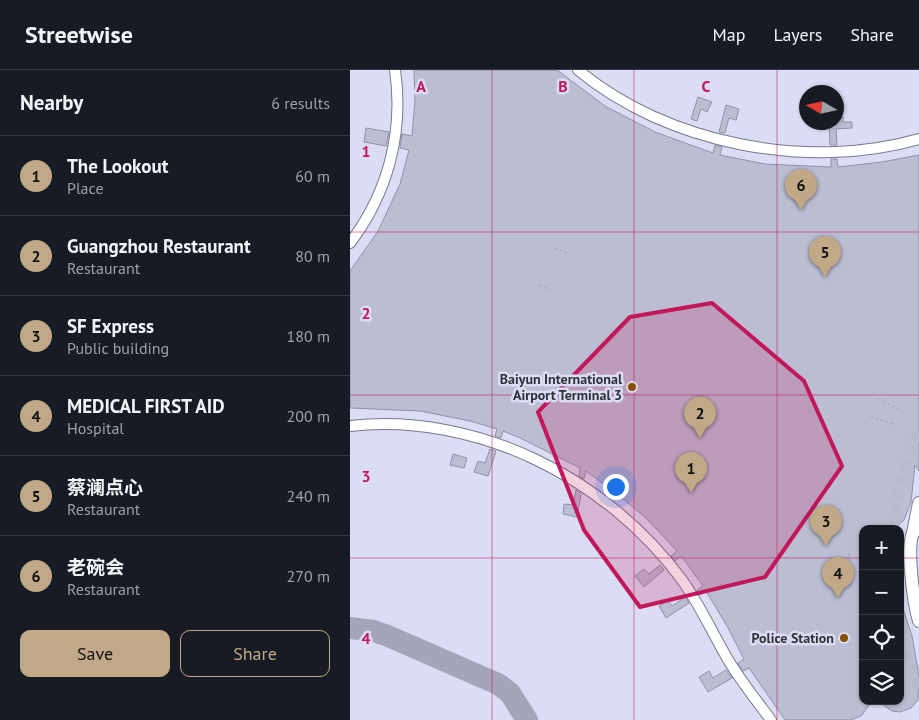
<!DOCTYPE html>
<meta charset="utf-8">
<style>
:root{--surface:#171b24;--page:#20242c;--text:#f1f3f6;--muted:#9ea1a6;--line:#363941;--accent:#c1a987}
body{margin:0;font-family:"PT Sans","Noto Sans SC",sans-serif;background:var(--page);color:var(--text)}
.controls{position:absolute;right:15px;bottom:15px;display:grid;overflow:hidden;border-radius:10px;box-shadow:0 1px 4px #0004}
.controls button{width:45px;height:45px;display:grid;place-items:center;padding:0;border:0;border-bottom:1px solid var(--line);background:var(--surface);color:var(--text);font:25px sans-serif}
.compass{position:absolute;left:449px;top:15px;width:45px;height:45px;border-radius:50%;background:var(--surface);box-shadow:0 1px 4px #0004;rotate:279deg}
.you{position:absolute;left:265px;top:416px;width:18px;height:18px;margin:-12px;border:4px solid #fff;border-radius:50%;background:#1a73e8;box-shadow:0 0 0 8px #1a73e833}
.badge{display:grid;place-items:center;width:32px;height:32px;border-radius:50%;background:var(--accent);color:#111;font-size:16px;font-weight:700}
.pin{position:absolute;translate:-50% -41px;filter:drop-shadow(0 1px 2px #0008)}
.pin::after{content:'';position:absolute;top:26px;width:18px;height:15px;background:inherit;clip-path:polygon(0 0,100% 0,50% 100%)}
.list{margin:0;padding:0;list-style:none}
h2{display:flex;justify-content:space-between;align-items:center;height:65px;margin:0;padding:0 20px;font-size:21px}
h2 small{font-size:16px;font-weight:400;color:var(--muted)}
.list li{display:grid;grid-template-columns:32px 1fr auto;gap:15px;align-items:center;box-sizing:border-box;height:80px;padding:0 20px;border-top:1px solid var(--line)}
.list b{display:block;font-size:19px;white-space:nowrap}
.list p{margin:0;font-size:16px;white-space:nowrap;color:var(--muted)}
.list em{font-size:16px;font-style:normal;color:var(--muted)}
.actions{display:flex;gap:10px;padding:15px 20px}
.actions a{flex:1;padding:11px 0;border:1px solid var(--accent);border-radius:10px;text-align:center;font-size:18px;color:var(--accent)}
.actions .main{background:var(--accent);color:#111}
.icon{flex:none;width:28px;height:28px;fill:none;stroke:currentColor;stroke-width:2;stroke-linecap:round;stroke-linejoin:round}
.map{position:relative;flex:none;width:569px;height:650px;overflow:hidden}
header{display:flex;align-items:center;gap:30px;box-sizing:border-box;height:70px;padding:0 25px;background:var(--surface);border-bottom:1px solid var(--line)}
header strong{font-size:24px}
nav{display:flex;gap:28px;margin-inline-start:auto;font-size:18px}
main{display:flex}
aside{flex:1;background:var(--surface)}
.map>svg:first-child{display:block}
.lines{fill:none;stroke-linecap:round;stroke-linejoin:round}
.taxiway{stroke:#a4a5b8;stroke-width:22}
.building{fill:#bbbdd3;stroke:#9092a7}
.minor-tunnel{stroke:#b9bacf;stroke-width:10;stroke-dasharray:10 5;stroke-linecap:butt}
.minor-casing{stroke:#77788c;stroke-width:12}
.major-casing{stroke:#77788c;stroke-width:14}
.path{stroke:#9c9daf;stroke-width:1;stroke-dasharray:2.5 2.5;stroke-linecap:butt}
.minor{stroke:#fff;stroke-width:10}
.major{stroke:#fff;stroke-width:12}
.marked{fill:#c2185b;fill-opacity:0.2;stroke:#c2185b;stroke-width:4;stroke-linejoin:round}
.grid{fill:none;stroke:#c2185b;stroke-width:1;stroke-opacity:0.55}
.poi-dot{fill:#874f00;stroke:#dbddf4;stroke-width:2}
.labels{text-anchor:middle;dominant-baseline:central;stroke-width:5;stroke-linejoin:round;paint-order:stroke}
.poi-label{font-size:14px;font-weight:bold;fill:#303039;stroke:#dbddf4;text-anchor:end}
.grid-label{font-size:16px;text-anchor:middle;font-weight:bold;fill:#c2185b;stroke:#dbddf4;stroke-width:5;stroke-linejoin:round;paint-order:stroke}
</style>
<header>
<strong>Streetwise</strong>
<nav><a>Map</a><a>Layers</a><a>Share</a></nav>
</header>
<main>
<aside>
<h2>Nearby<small>6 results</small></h2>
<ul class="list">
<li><span class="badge">1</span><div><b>The Lookout</b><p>Place</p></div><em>60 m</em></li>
<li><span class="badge">2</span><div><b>Guangzhou Restaurant</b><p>Restaurant</p></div><em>80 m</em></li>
<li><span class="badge">3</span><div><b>SF Express</b><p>Public building</p></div><em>180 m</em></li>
<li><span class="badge">4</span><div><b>MEDICAL FIRST AID</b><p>Hospital</p></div><em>200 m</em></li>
<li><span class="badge">5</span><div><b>蔡澜点心</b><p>Restaurant</p></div><em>240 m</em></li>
<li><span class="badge">6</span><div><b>老碗会</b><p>Restaurant</p></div><em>270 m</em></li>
</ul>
<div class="actions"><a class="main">Save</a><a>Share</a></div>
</aside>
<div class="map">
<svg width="569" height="650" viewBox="0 0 569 650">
<rect width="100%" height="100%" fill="#dbddf4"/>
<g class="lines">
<polyline class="taxiway" points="0,558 24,561 38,566 148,614 160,623 177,650"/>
</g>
<g class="building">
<polygon points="64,0 207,0 255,36 305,62 363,83 365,75 372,77 370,85 415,94 481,97 481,89 487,89 488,97 532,92 569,85 569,401 565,395 561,432 554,450 547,456 548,459 513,459 513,631 522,631 511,646 501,650 435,650 399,598 393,601 388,593 394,589 377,556 356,521 350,525 347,520 353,516 331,486 325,491 321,486 327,481 296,448 266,423 236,401 234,409 229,406 230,398 170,368 153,361 151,368 145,366 147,359 120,351 70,341 0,338 0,201 28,161 50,114 59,80 50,78 52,64 62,66 65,30"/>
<polygon points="348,27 362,32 357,42 351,39 347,51 341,49"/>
<polygon points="376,35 389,39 386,50 379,48 375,63 369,62"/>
<polygon points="486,47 493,47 493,52 502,52 502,58 486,59 487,75 480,75 479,52 486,52"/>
<polygon points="16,58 39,62 36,76 14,72"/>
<polygon points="140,379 146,381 138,406 124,402 128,391 135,393"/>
<polygon points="103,384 117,388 114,398 100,395"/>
<polygon points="226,420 231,424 227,447 213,444 214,434 223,435"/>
<polygon points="310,495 314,500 294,517 285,506 294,499 299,504"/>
<polygon points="335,527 339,533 316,548 309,536 318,530 322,536"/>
<polygon points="550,529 562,566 569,605 568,630 561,638 550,642 542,641 528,631 550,631"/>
<polygon points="376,600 382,608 358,622 349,607 359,601 363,608"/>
</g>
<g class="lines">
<g class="minor-tunnel">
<path d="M544,459C545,425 556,390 569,359"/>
<polyline points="550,567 569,618"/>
</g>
<g class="minor-casing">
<g id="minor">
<path d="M228,0C317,74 458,101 569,69"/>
<path d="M0,173C38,123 54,62 45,0"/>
<path d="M0,356C127,342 257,408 332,510C350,535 362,562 377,588C390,610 406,630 421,650"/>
</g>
</g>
<g class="major-casing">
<g id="major">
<path d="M569,458C567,460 564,461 563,463C556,478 564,535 569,551"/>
<polyline points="563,463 569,433"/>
</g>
</g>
<g class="path">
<polyline points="205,178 217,183"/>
<polyline points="190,215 200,220"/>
<polyline points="529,329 552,341"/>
<polyline points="521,347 545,355"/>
<polyline points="499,484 500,517"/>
</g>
<use href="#minor" class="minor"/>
<use href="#major" class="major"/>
</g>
<path class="marked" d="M362,233L454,311L492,396L415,507L290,537L234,460L188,342L280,247Z"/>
<path class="grid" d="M142,0V650M284,0V650M427,0V650M0,162H569M0,325H569M0,488H513M550,488H569"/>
<g class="poi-dot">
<circle cx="282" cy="317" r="5"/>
<circle cx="494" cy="568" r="5"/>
</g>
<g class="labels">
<g class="poi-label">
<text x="272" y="309">Baiyun International<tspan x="272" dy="16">Airport Terminal 3</tspan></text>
<text x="484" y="568">Police Station</text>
</g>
</g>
<g class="grid-label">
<text x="71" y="22">A</text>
<text x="213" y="22">B</text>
<text x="356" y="22">C</text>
<text x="16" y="87">1</text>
<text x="16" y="249">2</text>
<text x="16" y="412">3</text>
<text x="16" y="574">4</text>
</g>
</svg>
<div class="controls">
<button>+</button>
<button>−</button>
<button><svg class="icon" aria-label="locate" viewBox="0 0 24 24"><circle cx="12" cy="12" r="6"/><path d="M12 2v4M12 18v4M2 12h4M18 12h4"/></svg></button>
<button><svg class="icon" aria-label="layers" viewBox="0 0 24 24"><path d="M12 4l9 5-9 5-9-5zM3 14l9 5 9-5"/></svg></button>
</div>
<svg class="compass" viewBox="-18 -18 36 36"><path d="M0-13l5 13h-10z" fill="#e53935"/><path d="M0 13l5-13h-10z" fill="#9ea1a6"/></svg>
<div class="you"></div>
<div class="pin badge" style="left:341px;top:423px">1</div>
<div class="pin badge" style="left:350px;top:368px">2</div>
<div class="pin badge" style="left:476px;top:476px">3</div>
<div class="pin badge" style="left:488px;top:528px">4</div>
<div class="pin badge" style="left:475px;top:207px">5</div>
<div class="pin badge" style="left:451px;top:140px">6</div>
</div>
</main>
